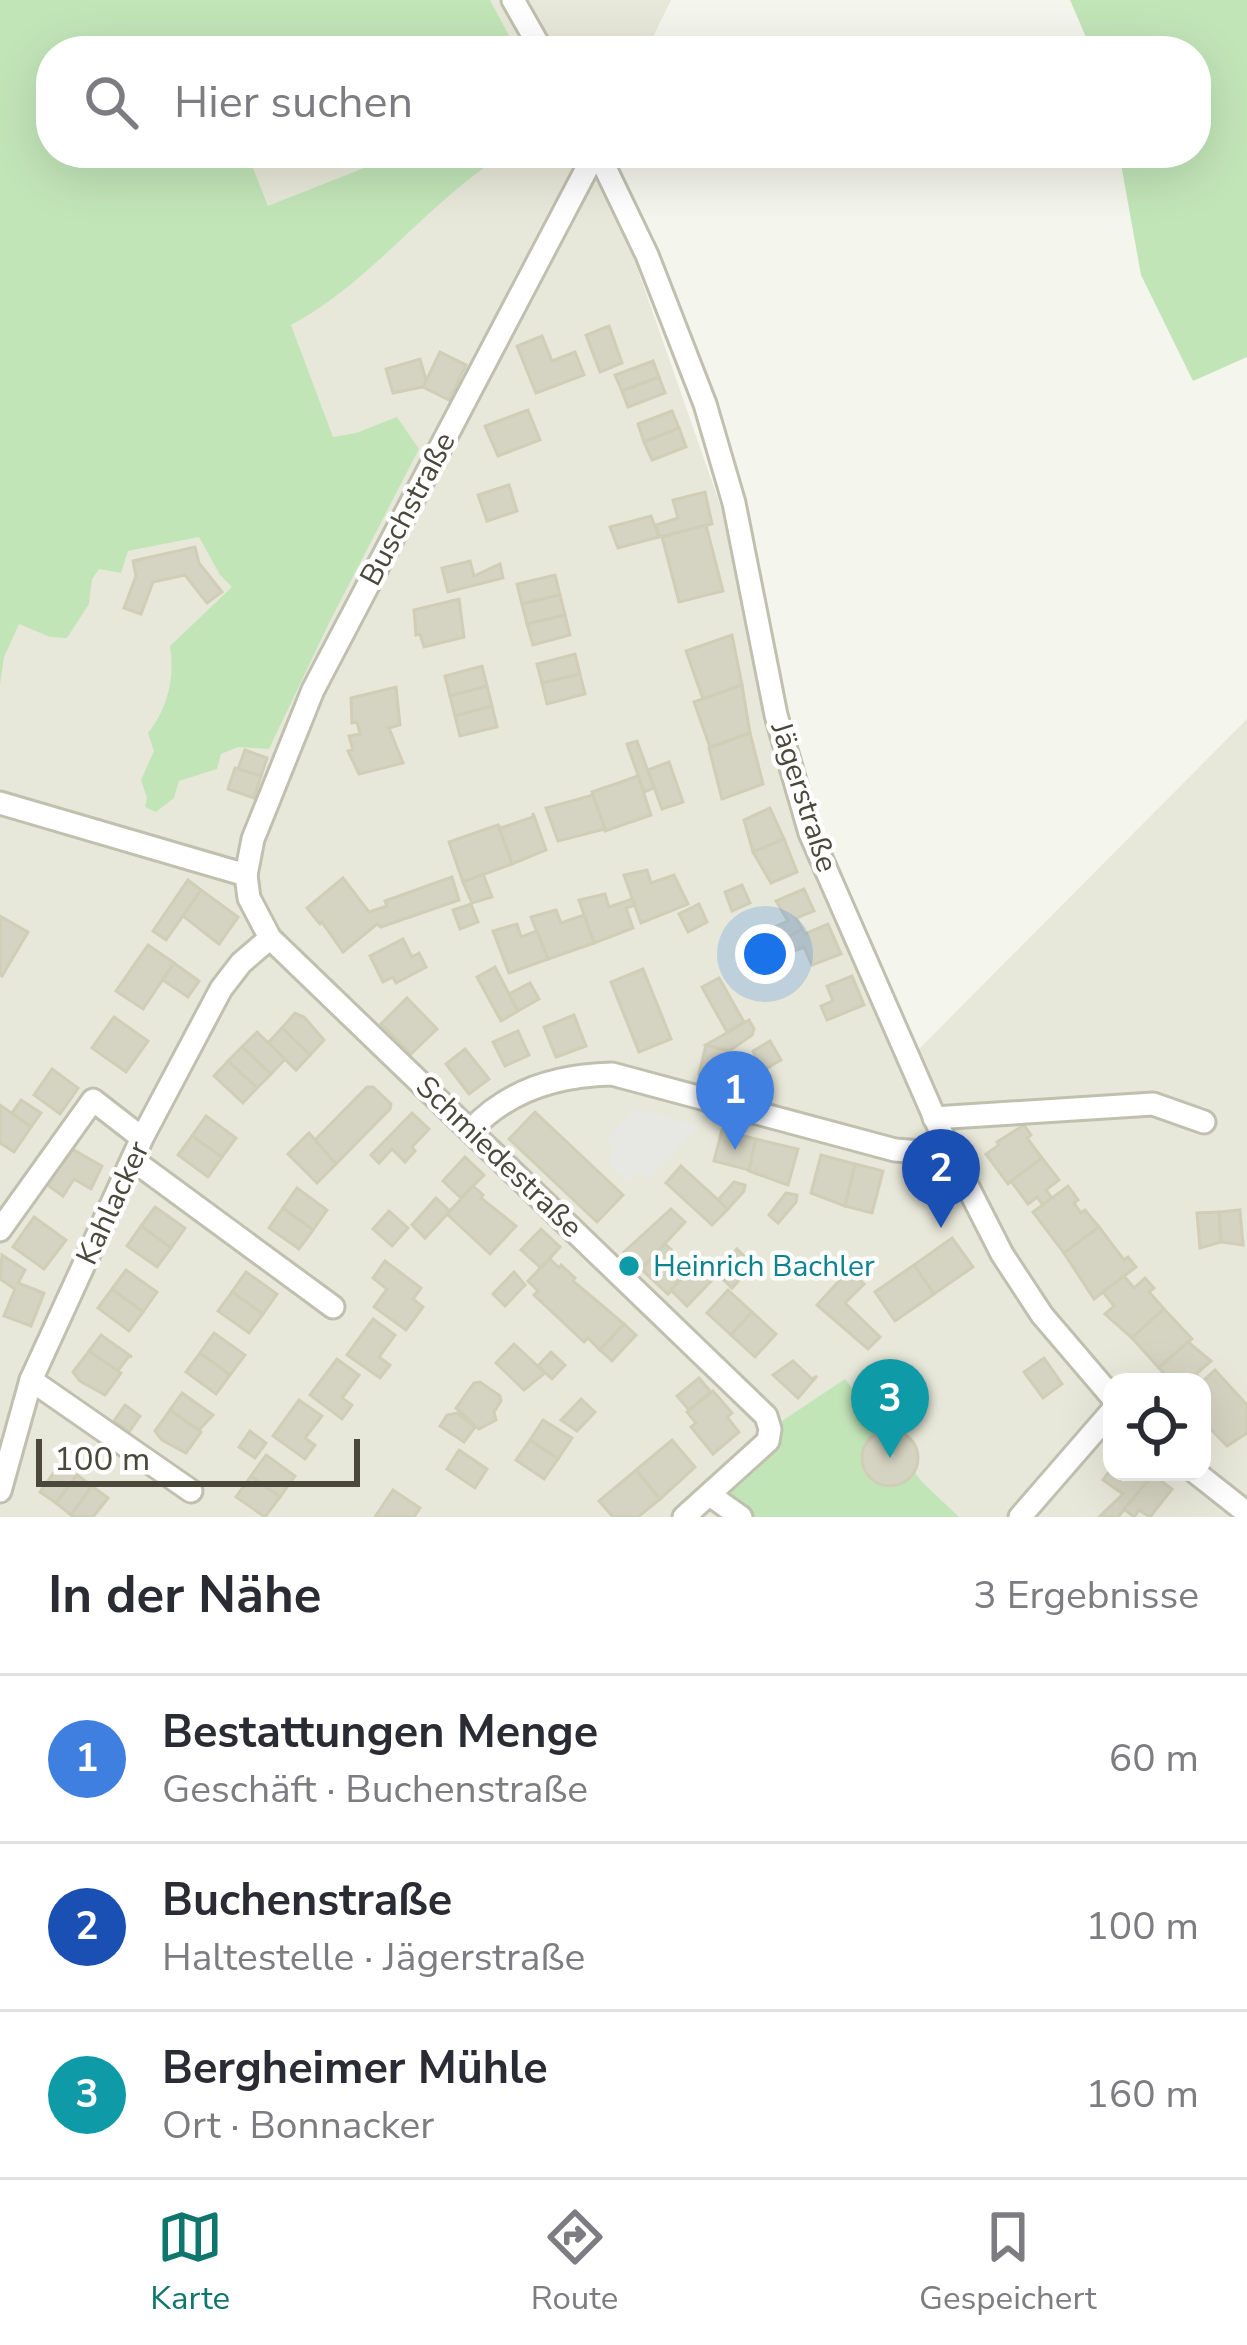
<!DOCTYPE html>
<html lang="de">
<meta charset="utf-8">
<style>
:root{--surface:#fff;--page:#f7f7f7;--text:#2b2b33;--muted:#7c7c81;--line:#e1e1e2;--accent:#0f766e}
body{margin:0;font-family:"Nunito Sans",sans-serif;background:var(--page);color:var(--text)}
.controls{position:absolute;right:36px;bottom:36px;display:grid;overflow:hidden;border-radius:24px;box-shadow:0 12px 48px #0002}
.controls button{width:108px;height:108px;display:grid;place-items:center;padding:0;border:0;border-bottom:3px solid var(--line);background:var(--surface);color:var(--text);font:60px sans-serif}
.scale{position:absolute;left:36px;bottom:30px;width:324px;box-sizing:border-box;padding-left:12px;border:6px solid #49483a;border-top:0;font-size:33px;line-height:42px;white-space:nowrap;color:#49483a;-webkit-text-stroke:9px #fff;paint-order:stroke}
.you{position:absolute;left:765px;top:954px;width:42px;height:42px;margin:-30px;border:9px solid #fff;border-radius:50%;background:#1a73e8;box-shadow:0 0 0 18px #1a73e833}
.badge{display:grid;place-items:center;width:78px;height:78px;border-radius:50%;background:var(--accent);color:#fff;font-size:39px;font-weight:700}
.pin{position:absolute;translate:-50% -99px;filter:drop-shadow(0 3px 6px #0008)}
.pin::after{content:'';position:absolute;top:63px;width:42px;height:36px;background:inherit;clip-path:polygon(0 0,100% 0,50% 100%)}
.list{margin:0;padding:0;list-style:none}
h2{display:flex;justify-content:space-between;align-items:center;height:156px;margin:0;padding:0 48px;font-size:51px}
h2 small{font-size:39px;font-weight:400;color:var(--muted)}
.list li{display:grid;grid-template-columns:78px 1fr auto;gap:36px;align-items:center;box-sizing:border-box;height:168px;padding:0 48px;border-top:3px solid var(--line)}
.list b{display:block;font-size:45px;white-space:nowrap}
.list p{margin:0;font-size:39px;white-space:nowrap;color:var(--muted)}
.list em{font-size:39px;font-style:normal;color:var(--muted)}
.icon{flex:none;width:66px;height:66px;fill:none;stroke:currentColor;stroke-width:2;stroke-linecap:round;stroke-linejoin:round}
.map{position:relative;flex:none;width:1247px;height:1517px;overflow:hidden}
.search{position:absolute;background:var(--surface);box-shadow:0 12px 48px #0002;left:36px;right:36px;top:36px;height:132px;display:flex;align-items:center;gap:30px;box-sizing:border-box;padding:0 42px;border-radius:48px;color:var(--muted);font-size:45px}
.sheet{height:660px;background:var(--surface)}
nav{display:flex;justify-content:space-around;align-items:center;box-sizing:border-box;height:168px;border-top:3px solid var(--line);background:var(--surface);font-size:33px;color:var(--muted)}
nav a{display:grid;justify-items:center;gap:6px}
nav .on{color:var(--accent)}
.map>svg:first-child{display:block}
.residential{fill:#e8e8da;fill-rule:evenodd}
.green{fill:#c2e5b8}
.parking{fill:#e7e7e3}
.building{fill:#d5d4c2;stroke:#d0ceb6;stroke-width:3}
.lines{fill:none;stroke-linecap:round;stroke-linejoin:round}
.minor-casing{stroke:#c0c0af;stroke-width:27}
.minor{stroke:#fff;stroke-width:21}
.culture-dot{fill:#0f9aa8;stroke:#fff;stroke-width:4.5}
.labels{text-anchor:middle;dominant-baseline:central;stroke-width:9;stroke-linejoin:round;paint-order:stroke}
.street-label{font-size:30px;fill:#49483a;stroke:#fff}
.culture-label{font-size:30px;fill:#0d838f;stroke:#fff;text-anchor:start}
</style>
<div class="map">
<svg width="1247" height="1517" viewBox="0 0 1247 1517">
<rect width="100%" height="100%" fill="#f4f5ec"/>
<path class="residential" d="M0,0H671L646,51H51V153H597L751,593L810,833L911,1057L1247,719V1517H0ZM1112,1382H1202V1472H1112Z"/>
<g class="green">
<path d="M0,0H490L513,43L492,51H51V153H247L268,206L402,153H506C427,202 372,282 291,325L333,437L356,433L397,417L419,449L329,623L269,749L238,747L221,754L217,769L179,781L174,798L156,812L145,807L147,798L141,780L154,751L148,733C168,708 175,677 170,646L232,587L220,575L199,537L128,551L121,573L99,569L92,579L89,604L67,638L50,637L19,624L4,657L0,685Z"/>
<polygon points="1070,0 1247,0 1247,357 1193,381 1141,275 1119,153 1196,153 1196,51 1092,51"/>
<polygon points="845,1379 922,1482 959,1517 741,1517 710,1495 770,1429"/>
</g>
<polygon class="parking" points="635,1109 699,1126 648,1181 639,1172 629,1182 606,1161 615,1151 605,1141"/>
<g class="building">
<polygon points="609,326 622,363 600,372 586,335"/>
<polygon points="542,336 552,361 575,352 584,375 536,393 517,346"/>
<polygon points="440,352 466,365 449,400 423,387"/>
<polygon points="420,359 426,380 423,387 393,393 386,369"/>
<polygon points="653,361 659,377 622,391 615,375"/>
<polygon points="659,377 665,393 628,407 622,391"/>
<polygon points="528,410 540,440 498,456 485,426"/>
<polygon points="672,411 679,428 644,442 638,424"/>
<polygon points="679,428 686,447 652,460 644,442"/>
<polygon points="509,485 517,511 487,521 478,495"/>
<polygon points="705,492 712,524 659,537 656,525 678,518 673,500"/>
<polygon points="651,516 659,537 618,548 610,527"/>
<polygon points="706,525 723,591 679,602 662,537"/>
<polygon points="195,547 199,563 222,592 207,603 185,575 153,582 141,614 124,608 136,576 133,561"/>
<polygon points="470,561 474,576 500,564 503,578 448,592 442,568"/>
<polygon points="555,575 560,595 522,604 517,584"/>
<polygon points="560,595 565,615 527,624 522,604"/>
<polygon points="459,599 464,637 424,647 420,634 416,635 414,610"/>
<polygon points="565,615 570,635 533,645 527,624"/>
<polygon points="732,635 742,685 703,699 686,651"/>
<polygon points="575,654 580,674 542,683 537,664"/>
<polygon points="482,666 487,686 450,696 445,676"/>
<polygon points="580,674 585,694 547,704 542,683"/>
<polygon points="742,685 750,733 710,747 694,702"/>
<polygon points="487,686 492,706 455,716 450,696"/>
<polygon points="396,687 400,725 389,728 403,763 359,774 348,751 353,750 349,736 360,734 357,722 352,723 351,698"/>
<polygon points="492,706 497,727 460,736 455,716"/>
<polygon points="750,733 763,784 722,799 709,748"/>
<polygon points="637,741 654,788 644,792 627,744"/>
<polygon points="245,750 267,758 261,776 238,769"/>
<polygon points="669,762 683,802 662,809 648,770"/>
<polygon points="235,768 261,776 254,798 228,789"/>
<polygon points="638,776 651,815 605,831 592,792"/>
<polygon points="593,795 605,829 558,841 546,808"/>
<polygon points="770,808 784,839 753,852 744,820"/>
<polygon points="533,813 546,850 512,864 498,825 501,828 533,817"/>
<polygon points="498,825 512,864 463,882 449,842"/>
<polygon points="784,839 797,872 771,883 753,852"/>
<polygon points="647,870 651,883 674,875 688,904 641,923 624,875"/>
<polygon points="483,874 492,897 472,903 463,882"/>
<polygon points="452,877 459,900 381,927 377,924 343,952 322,922 320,924 307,908 343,878 369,912 387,906 385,901"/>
<polygon points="188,880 201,890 166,940 153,931"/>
<polygon points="742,885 750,903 732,911 725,892"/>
<polygon points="804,889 814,911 796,918 802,929 778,943 772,928 788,921 776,901"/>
<polygon points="201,890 238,917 219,944 183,916"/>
<polygon points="605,894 609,907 632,899 635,905 626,908 633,928 594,943 579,900"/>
<polygon points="471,904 478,922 460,929 453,910"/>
<polygon points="699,904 707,922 688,932 679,914"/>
<polygon points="556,910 561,923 584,915 594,943 548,959 531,917"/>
<polygon points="0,916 28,932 2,976 0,975"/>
<polygon points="517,924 521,937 537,931 548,959 509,973 493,931"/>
<polygon points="828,924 841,954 812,965 804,947 784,955 777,944 802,929 805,934"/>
<polygon points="403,939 412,957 419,953 426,967 396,983 393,977 383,982 370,956"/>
<polygon points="148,945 174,963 143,1009 116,991"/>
<polygon points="174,963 199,981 188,997 163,980"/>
<polygon points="495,967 518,1011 501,1021 477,977"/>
<polygon points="643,969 671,1039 639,1052 611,982"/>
<polygon points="852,976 864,1005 827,1020 821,1006 833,1001 827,986"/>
<polygon points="719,978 744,1022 727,1032 702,987"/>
<polygon points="530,983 539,999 518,1011 509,994"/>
<polygon points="407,998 437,1029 411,1054 381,1024"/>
<polygon points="295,1013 304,1017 324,1040 310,1055 282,1028"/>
<polygon points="574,1015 586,1046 556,1057 544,1027"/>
<polygon points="114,1017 148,1041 126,1072 92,1048"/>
<polygon points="749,1020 754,1029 752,1035 729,1051 706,1045"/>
<polygon points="282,1028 310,1055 296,1070 268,1043"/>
<polygon points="518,1031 529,1055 505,1066 493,1042"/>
<polygon points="257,1032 285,1059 271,1074 242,1047"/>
<polygon points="770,1041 781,1060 762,1071 753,1051"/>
<polygon points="706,1045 729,1051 722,1080 699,1074"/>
<polygon points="242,1047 271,1074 257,1088 228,1061"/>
<polygon points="465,1049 489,1079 469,1094 446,1064"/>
<polygon points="228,1061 257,1088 243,1103 214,1076"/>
<polygon points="52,1069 78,1088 60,1114 34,1095"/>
<polygon points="367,1087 373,1087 391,1104 390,1109 336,1164 313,1142"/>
<polygon points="21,1100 41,1113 31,1127 12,1113"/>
<polygon points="0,1105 31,1127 14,1152 0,1143"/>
<polygon points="535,1112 623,1195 597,1222 509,1139"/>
<polygon points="412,1113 429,1129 412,1147 415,1151 405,1162 392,1149 379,1163 371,1155"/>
<polygon points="206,1116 236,1138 222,1157 192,1136"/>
<polygon points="1024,1125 1031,1135 1027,1138 1042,1158 1008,1184 986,1154 999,1145 997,1142"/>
<polygon points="722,1130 756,1139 749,1170 714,1161"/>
<polygon points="309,1133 336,1164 317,1183 288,1154"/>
<polygon points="192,1136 222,1157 208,1177 178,1155"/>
<polygon points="756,1139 798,1149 788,1185 749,1171"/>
<polygon points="72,1149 102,1166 91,1189 74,1179 63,1196 46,1184"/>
<polygon points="821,1155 855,1164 845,1206 811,1193"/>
<polygon points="465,1157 484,1175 461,1198 443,1181"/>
<polygon points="1042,1158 1059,1180 1046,1190 1052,1198 1043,1205 1037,1197 1028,1204 1011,1181"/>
<polygon points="855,1164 883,1171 872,1213 845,1206"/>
<polygon points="681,1166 728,1209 712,1225 666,1183"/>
<polygon points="734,1182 745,1185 744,1191 728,1209 718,1200"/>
<polygon points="473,1186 483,1195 481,1198 516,1226 490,1254 447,1214"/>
<polygon points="1068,1186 1078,1200 1074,1203 1081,1213 1085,1210 1099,1227 1064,1253 1033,1212"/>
<polygon points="297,1188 327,1210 313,1230 283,1208"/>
<polygon points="786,1193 797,1195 796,1202 778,1223 769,1215"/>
<polygon points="436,1198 450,1211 425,1238 412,1225"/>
<polygon points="155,1207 185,1228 171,1248 141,1226"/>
<polygon points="283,1208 313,1230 299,1249 269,1228"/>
<polygon points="671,1209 685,1222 641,1269 624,1252"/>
<polygon points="1240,1210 1243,1245 1221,1242 1219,1212"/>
<polygon points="389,1211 408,1228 392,1246 373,1229"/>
<polygon points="1219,1212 1221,1242 1200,1248 1197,1213"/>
<polygon points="34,1217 66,1240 44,1269 13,1247"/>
<polygon points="141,1226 171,1248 157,1267 127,1246"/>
<polygon points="1099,1227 1124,1260 1128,1257 1136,1267 1094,1299 1064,1253"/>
<polygon points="541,1229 560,1247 541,1268 521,1250"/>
<polygon points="952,1238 973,1267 934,1294 914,1265"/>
<polygon points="665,1244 675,1253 671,1257 688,1272 668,1294 641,1269"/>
<polygon points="737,1249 745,1257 724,1280 715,1273"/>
<polygon points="748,1254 756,1262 732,1288 724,1280"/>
<polygon points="2,1255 25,1270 18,1283 44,1293 31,1326 4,1316 15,1289 0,1279"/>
<polygon points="552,1256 550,1259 559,1268 561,1265 575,1278 573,1281 624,1324 600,1350 588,1338 584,1342 534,1295 538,1291 528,1281"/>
<polygon points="385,1261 421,1288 413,1299 423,1307 406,1330 374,1307 387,1289 373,1278"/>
<polygon points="695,1262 713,1279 687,1306 671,1290"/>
<polygon points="914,1265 934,1294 895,1321 875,1292"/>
<polygon points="126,1270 157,1292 143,1312 112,1289"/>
<polygon points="849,1270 864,1284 845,1303 880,1337 868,1349 817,1305"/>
<polygon points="246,1272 277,1294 263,1314 232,1292"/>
<polygon points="514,1272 525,1285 505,1306 493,1294"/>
<polygon points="1124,1276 1134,1288 1145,1278 1154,1288 1149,1292 1164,1309 1132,1338 1105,1314 1114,1306 1103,1292"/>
<polygon points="112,1289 143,1312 129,1331 98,1308"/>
<polygon points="728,1290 752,1312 731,1335 707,1313"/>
<polygon points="232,1292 263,1314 249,1333 218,1311"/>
<polygon points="1164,1309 1192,1339 1159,1368 1132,1338"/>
<polygon points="752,1312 776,1334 755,1357 731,1335"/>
<polygon points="373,1319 395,1335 379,1357 390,1365 380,1378 347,1355"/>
<polygon points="624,1324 636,1335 612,1361 600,1350"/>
<polygon points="214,1333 245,1355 230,1375 200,1353"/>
<polygon points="101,1335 132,1357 129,1356 117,1372 89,1351"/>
<polygon points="1188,1342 1211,1361 1196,1374 1203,1381 1172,1382 1159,1368"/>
<polygon points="514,1344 545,1373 524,1390 496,1363"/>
<polygon points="89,1351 121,1373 105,1395 80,1381 73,1372"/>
<polygon points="551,1352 565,1365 552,1379 538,1366"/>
<polygon points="200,1353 230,1375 216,1394 186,1372"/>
<polygon points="1044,1358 1062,1384 1043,1398 1024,1372"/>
<polygon points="337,1359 359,1375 342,1398 352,1405 342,1419 310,1395"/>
<polygon points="793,1361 812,1379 817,1376 798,1398 773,1375"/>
<polygon points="1215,1370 1247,1405 1247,1433 1227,1446 1202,1420 1202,1382"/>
<polygon points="699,1378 711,1392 689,1410 677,1396"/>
<polygon points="480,1382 500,1396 501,1401 494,1412 496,1420 479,1429 456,1408 474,1383"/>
<polygon points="713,1391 732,1413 727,1417 739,1432 713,1454 691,1427 696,1423 687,1412"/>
<polygon points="182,1393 213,1415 199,1430 170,1410"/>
<polygon points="581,1399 595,1412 577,1431 561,1420"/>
<polygon points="299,1400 322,1416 305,1438 315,1445 305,1459 273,1436"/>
<polygon points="125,1405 140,1416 129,1432 114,1421"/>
<polygon points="170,1410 201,1432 186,1453 162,1440 155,1431"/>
<polygon points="457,1413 475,1427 464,1442 440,1426 447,1415"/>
<polygon points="543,1420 572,1438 558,1459 530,1440"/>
<circle cx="890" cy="1458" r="28"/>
<polygon points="250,1431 266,1443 255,1458 239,1447"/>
<polygon points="530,1440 558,1459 544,1479 516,1460"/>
<polygon points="672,1440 695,1467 660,1499 636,1470"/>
<polygon points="459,1450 487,1469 475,1488 447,1469"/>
<polygon points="266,1455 295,1476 280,1497 251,1476"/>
<polygon points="61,1463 77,1475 56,1503 40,1492"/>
<polygon points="1112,1468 1112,1472 1153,1475 1118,1517 1099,1517 1123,1494 1103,1480"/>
<polygon points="636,1470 660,1499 638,1517 613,1517 599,1501"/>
<polygon points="77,1475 92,1486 71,1515 56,1503"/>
<polygon points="1153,1475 1172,1489 1150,1517 1139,1510 1134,1517 1124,1509"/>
<polygon points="251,1476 280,1497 265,1517 236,1497"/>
<polygon points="92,1486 108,1498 93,1517 74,1517 71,1515"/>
<polygon points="393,1490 420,1508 414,1517 375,1517"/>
</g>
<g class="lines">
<g class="minor-casing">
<g id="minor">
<polyline points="513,0 542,51"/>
<polyline points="595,153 313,690 253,839 246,875 249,898 270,938 766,1416 770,1429 768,1441 684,1517"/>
<polyline points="598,153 647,255 705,404 734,503 776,715 810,833 948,1148 1002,1254 1042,1315 1112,1397"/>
<polyline points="0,803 246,875"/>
<polyline points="934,1118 1153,1104 1204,1122"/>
<path d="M471,1130C508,1090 559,1075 612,1074L895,1150L921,1152L948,1148"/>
<polyline points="133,1160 333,1307"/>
<polyline points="0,1230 93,1100 142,1138"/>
<polyline points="31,1380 191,1491"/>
<polyline points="1195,1472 1247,1513"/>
<polyline points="0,1491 31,1380 142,1138 221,989 241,963 270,938"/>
<polyline points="710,1495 741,1517"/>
<polyline points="1020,1517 1112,1411"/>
</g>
</g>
<use href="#minor" class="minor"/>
</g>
<circle class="culture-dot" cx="629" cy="1266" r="12"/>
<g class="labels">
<g class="street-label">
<text transform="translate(408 509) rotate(-62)">Buschstraße</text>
<text transform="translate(804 797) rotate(72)">Jägerstraße</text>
<text transform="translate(499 1157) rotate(44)">Schmiedestraße</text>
<text transform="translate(113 1203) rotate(-65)">Kahlacker</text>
</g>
<g class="culture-label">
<text x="653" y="1266">Heinrich Bachler</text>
</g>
</g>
</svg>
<div class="controls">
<button><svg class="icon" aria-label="locate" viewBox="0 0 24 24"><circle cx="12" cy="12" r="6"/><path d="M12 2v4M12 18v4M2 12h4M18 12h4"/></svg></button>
</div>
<div class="scale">100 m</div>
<div class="you"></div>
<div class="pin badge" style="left:735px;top:1150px;background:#3f7fe0">1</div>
<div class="pin badge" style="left:941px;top:1228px;background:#1a4fb4">2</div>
<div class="pin badge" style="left:890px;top:1458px;background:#0f9aa8">3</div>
<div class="search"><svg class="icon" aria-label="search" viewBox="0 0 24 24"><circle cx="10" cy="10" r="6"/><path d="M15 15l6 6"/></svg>Hier suchen</div>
</div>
<section class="sheet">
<h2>In der Nähe<small>3 Ergebnisse</small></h2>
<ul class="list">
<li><span class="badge" style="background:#3f7fe0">1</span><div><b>Bestattungen Menge</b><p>Geschäft · Buchenstraße</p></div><em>60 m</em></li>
<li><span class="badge" style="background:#1a4fb4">2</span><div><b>Buchenstraße</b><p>Haltestelle · Jägerstraße</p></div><em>100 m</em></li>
<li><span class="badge" style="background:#0f9aa8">3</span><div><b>Bergheimer Mühle</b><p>Ort · Bonnacker</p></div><em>160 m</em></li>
</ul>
</section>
<nav>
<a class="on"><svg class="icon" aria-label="map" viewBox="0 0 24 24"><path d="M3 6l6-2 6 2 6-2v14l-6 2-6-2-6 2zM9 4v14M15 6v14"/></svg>Karte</a>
<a><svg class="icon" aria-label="directions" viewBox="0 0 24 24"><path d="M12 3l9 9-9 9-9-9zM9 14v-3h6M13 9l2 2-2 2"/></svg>Route</a>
<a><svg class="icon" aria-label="saved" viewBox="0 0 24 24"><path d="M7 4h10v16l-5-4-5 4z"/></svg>Gespeichert</a>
</nav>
